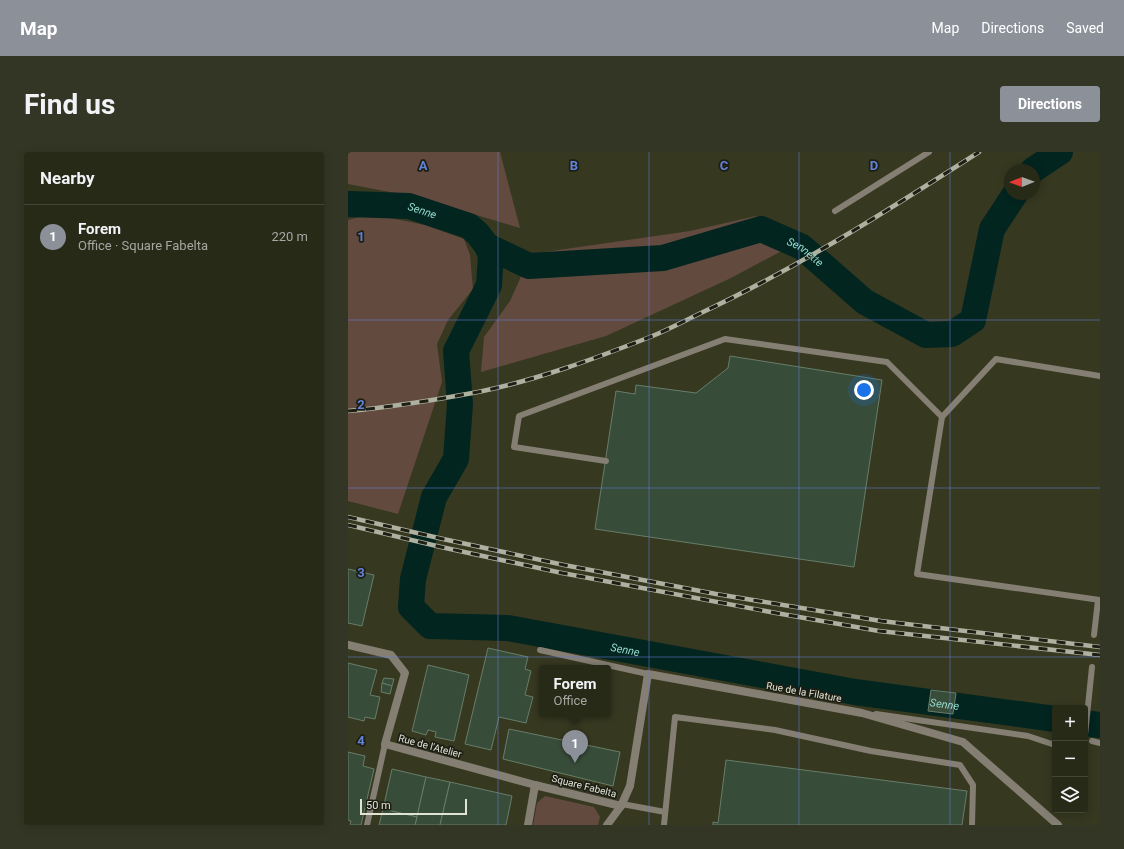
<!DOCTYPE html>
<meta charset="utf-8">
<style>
:root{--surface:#282a18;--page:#343625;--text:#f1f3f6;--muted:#a5a7a2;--line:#444637;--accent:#8c9099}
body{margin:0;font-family:Roboto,sans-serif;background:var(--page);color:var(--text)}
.controls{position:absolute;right:12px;bottom:12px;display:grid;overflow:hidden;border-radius:4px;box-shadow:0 2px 10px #0003}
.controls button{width:36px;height:36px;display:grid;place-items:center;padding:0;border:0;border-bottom:1px solid var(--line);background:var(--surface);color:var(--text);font:20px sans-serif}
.compass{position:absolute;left:656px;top:12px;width:36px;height:36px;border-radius:50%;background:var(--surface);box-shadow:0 2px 10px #0003;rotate:269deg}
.scale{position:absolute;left:12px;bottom:10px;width:107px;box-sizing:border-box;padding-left:4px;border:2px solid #e1e3d5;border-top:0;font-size:11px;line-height:14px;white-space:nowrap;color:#e1e3d5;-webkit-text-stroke:3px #1d1e14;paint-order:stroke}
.you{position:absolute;left:516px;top:238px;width:14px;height:14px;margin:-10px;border:3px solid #fff;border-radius:50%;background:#1a73e8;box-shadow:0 0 0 6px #1a73e833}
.badge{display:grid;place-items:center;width:26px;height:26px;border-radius:50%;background:var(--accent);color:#fff;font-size:13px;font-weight:700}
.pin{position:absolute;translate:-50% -33px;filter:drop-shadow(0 1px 2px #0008)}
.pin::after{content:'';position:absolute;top:21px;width:14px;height:12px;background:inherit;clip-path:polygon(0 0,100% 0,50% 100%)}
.popup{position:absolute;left:191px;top:513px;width:72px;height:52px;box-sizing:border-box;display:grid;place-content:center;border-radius:4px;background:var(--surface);filter:drop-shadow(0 1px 3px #0005);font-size:13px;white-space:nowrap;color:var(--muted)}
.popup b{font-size:15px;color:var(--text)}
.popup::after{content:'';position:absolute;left:50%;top:100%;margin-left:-8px;border:8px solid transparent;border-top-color:var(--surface)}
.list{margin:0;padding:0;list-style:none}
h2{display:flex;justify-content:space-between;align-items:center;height:52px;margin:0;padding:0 16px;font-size:17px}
h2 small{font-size:13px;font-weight:400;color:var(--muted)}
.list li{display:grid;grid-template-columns:26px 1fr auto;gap:12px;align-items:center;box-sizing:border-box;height:64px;padding:0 16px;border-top:1px solid var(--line)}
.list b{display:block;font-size:15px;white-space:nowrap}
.list p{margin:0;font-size:13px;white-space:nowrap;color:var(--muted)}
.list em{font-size:13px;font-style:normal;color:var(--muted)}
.icon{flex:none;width:22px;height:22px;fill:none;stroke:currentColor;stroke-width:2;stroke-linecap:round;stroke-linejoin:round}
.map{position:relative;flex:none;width:752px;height:673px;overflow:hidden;border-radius:4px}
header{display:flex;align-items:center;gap:24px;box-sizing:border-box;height:56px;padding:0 20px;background:var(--accent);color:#fff}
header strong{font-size:19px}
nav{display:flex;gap:22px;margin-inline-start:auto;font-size:14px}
.intro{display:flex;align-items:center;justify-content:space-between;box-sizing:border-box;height:96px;padding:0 24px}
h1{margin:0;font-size:28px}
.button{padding:10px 18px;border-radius:4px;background:var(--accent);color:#fff;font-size:14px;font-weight:700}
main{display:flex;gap:24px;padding:0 24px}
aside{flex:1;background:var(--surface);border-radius:4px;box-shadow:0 2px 10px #0003}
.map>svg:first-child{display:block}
.green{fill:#634a3f}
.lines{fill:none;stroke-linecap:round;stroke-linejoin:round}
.river{stroke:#022520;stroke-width:26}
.building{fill:#384c3a;stroke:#687d69}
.lane{stroke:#847e73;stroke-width:6}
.street{stroke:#847e73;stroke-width:8}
.rail-casing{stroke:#afb1a0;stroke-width:4.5}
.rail{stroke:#1d1e14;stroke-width:3;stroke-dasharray:9;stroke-linecap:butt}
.grid{fill:none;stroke:#6282d7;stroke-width:1;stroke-opacity:0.55}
.labels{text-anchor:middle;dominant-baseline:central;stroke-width:3.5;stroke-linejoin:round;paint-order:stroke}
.street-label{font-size:10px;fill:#e1e3d5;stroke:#1d1e14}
.water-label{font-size:11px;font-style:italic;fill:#97dbce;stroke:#1d1e14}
.grid-label{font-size:13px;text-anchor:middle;font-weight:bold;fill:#6282d7;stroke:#1d1e14;stroke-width:3.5;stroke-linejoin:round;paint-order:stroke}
</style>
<header>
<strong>Map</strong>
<nav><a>Map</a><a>Directions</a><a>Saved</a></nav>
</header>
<div class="intro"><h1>Find us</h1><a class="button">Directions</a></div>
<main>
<aside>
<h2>Nearby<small></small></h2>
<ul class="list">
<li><span class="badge">1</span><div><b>Forem</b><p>Office · Square Fabelta</p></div><em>220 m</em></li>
</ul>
</aside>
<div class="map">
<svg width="752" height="673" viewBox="0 0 752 673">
<rect width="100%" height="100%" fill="#363820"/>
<g class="green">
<polygon points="0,0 152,0 172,76 68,45 0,32"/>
<polygon points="23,62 77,73 116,87 122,103 125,137 100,168 89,192 94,230 50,362 0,349 0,68"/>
<polygon points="408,64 456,87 383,126 258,184 133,220 136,185 162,149 183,102 342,79"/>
<polygon points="197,644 246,655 252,665 250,673 185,673 189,651"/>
</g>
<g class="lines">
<g class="river">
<polyline points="685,18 712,0"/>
<path id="s1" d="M0,52L61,54L121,74L130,82L139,94L143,103L141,133L108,199L112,252L108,307L86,345L65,427L63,455L82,474L160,476L507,540L707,567"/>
<path id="s2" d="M139,94L181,114L315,106L413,77L454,95L517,150L578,183L604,182L625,168L644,77L667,42"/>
<polyline points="737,571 752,573"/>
</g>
</g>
<g class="building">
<polygon points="382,204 534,228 506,415 247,377 268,239 287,242 288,233 348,241 380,216"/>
<polygon points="0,417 26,423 14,474 0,471"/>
<polygon points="140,496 180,505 177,517 183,519 177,543 185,545 178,571 151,565 143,598 117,592"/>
<polygon points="0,511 29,518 22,543 32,545 27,567 17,565 16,569 0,565"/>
<polygon points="80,513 121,523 106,589 87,585 88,580 80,578 78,583 64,579"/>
<polygon points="36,526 46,527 44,534 34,531"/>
<polygon points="34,531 44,534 42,542 33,540"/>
<polygon points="583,538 608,541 605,562 580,559"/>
<polygon points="161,577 272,600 265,634 155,607"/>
<polygon points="0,600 17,604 15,614 26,617 13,673 2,673 3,669 0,668"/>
<polygon points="378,608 619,639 614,673 365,673 365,670 370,671"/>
<polygon points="44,617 78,625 69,665 35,657"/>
<polygon points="78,625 102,630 92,673 67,673"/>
<polygon points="102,630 164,644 158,673 92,673"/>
<polygon points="35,657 69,665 67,673 31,673"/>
</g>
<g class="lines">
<g class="lane">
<polyline points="487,59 581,0"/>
<polyline points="752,224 648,207 594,265 569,422 752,448"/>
<polyline points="258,309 166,295 171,264 377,187 539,210 594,265"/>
<polyline points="746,483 750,448"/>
<polyline points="192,498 300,522"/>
<polyline points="528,562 680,584 707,593"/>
<polyline points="737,583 744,515"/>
<polyline points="744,589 752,591"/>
<polyline points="274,652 317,660"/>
<polyline points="19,673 37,592"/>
<polyline points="316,673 327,565 427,578 523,599 612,613 625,633 624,673"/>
</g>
<g class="street">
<polyline points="0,493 43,503 57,521 37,592 187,633"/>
<polyline points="180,673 187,633 273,654"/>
<polyline points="259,673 273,654 282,634 300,522 514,561 615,590 710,673"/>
</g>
<g class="rail-casing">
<g id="rail">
<path d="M0,259C44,255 87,248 130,240C189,228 246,207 302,185C320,178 338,168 355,160C451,115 542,57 631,0"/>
<polyline points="0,365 95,387 216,413 368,442 533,469 752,495"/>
<polyline points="0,373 93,395 214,421 428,461 531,479 752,503"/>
</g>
</g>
<use href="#rail" class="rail"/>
</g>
<path class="grid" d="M150,0V673M301,0V673M451,0V673M602,0V673M0,168H752M0,336H752M0,505H752"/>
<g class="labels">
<g class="street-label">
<text transform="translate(456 540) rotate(10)">Rue de la Filature</text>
<text transform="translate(82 594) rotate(15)">Rue de l'Atelier</text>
<text transform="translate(236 634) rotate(14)">Square Fabelta</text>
</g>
<g class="water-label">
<text stroke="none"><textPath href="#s1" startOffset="75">Senne</textPath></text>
<text stroke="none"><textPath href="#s2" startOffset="333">Sennette</textPath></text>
<text stroke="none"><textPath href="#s1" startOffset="754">Senne</textPath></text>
<text stroke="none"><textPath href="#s1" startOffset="1078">Senne</textPath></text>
</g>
</g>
<g class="grid-label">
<text x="75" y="18">A</text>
<text x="226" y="18">B</text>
<text x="376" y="18">C</text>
<text x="526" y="18">D</text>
<text x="13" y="89">1</text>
<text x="13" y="257">2</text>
<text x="13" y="425">3</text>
<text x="13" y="593">4</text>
</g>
</svg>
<div class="controls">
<button>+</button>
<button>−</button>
<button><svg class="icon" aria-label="layers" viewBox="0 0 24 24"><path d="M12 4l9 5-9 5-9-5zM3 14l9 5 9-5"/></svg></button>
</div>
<svg class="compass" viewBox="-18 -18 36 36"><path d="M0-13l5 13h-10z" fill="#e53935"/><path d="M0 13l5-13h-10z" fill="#a5a7a2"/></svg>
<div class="scale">50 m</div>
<div class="you"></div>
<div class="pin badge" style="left:227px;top:611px">1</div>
<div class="popup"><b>Forem</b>Office</div>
</div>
</main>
